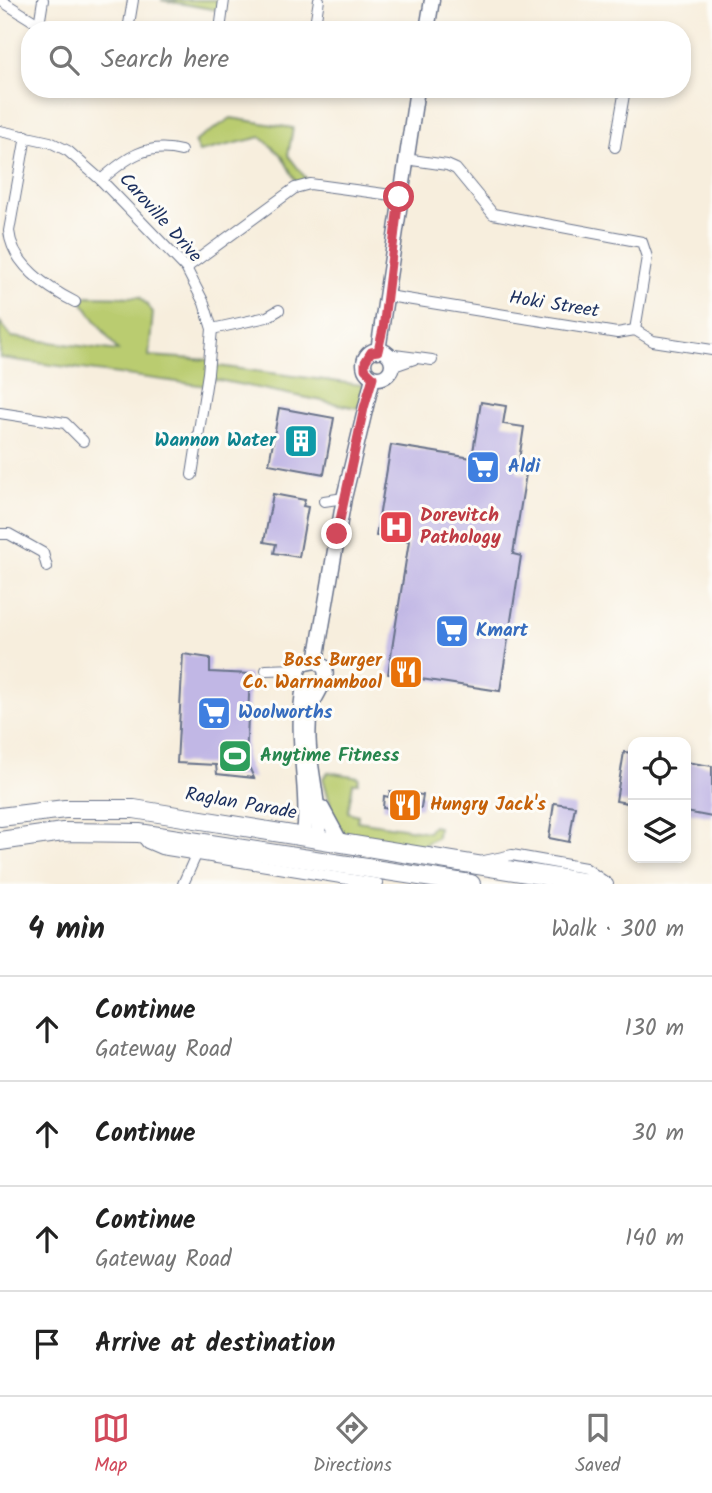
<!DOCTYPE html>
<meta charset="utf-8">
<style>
:root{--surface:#fff;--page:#f2f2f2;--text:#222;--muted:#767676;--line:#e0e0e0;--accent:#d1495b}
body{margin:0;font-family:Kalam,sans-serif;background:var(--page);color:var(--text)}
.controls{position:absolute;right:21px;bottom:21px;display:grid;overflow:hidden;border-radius:14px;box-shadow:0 4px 10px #0003}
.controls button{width:63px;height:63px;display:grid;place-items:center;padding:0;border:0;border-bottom:2px solid var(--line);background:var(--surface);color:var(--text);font:35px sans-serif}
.stop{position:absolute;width:21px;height:21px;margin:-16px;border:5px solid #d1495b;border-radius:50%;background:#fff}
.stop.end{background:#d1495b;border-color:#fff;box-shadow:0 2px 7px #0008}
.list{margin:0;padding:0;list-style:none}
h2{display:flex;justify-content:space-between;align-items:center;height:91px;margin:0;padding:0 28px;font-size:30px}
h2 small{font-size:23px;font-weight:400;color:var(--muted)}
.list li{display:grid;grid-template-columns:46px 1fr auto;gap:21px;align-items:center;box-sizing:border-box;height:105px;padding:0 28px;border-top:2px solid var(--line)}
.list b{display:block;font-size:26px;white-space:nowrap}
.list p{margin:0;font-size:23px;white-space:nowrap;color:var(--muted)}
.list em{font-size:23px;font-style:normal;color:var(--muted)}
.icon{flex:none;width:38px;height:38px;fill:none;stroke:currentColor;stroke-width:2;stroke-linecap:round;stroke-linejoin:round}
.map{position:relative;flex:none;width:712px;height:884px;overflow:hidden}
.search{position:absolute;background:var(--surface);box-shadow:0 4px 10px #0003;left:21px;right:21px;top:21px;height:77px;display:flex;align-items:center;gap:18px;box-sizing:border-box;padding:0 24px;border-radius:28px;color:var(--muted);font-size:26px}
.sheet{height:511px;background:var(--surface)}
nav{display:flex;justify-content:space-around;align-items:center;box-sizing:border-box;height:98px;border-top:2px solid var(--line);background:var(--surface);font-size:19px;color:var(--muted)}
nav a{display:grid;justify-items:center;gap:4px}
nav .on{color:var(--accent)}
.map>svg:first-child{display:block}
.green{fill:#bacc6f;stroke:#6a7e66;stroke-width:2}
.building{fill:#c1b7e5}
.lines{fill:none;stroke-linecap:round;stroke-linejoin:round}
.street-casing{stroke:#68728a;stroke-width:12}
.secondary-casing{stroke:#68728a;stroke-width:17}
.highway-casing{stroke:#68728a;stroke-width:20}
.street{stroke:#fff;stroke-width:10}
.secondary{stroke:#fff;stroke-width:14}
.highway{stroke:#fff;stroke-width:18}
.route{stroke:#d1495b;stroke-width:9}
.labels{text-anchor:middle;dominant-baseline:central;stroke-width:6;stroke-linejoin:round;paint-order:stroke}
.street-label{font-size:19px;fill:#1b2f5e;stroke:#fdfcf7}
.culture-label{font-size:19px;font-weight:bold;fill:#0d838f;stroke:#fdfcf7;text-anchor:end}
.shop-label{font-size:19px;font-weight:bold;fill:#366cbe;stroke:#fdfcf7;text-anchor:start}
.health-label{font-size:19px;font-weight:bold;fill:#be3a42;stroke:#fdfcf7;text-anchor:start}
.food-label{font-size:19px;font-weight:bold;fill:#c56008;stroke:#fdfcf7;text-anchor:end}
.leisure-label{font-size:19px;font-weight:bold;fill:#27864d;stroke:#fdfcf7;text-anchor:start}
</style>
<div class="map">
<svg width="712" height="884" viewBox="0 0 712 884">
<rect width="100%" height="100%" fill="#fdfcf7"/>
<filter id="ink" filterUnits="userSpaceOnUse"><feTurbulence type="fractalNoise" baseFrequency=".0143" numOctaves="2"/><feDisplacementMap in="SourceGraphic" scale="14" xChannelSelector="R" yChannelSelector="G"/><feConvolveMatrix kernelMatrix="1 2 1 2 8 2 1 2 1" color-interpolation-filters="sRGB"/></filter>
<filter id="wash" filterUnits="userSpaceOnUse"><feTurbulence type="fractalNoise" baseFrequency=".00686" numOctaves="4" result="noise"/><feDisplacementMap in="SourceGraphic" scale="28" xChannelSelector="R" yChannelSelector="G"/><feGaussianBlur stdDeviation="1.57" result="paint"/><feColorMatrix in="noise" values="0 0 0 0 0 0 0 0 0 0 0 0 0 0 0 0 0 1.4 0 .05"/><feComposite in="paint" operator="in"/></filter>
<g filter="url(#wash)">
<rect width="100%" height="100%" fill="#f7eedd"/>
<g class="green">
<polygon points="161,0 224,0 223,11"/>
<polygon points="231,118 293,128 288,155 310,184 299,187 282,156 261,137 199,152 194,142"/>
<polygon points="86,296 140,297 153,312 149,356 210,360 210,365 370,386 363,409 208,378 206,386 0,358 0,322 12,337 118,351 83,303"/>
<polygon points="328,772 359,777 358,783 353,783 348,812 358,815 357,821 428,832 432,826 438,827 437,837 422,846 344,836 338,831 323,778"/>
</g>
<g id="blocks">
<g class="building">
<polygon points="481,402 506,406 503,424 524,427 517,473 526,474 513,554 521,556 500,691 388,674 409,541 376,536 391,445 472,458"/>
<polygon points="279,408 334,418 324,474 269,464"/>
<polygon points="273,494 305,500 303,506 308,507 299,557 274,553 276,544 264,542"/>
<polygon points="183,654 210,658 210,672 250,674 246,760 254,778 217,774 216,765 177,763"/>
<polygon points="624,752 633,753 633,804 616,801"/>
<polygon points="686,762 712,766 712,817 686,812"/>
<polygon points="390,791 423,795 421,808 412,807 411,811 383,808 384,796 389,797"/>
<polygon points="554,803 575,806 569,842 549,838"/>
</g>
</g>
</g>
<g filter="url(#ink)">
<use href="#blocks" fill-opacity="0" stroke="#68728a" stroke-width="2"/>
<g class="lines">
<g class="street-casing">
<g id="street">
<polyline points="0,0 48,30"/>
<polyline points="39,25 43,0"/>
<polyline points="128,30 133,0"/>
<polyline points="220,30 224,0"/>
<polyline points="314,30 319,0"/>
<polyline points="0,131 50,142 68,151 101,180 186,268 204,303 212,329 208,373 192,475"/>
<path d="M26,136L9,231C12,264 47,288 75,302"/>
<polyline points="615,147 625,89"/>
<polyline points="405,159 447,165 456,169 493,214 642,242 647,257 635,330"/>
<path d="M101,180C126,158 147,142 181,151"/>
<polyline points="186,268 295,188 310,184 399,196"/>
<polyline points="388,296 617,333 635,330 653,341 712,350"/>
<polyline points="212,329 267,317 279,310"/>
<polyline points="387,354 432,360"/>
<polyline points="391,367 414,359"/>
<polyline points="0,413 65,423 83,441"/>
<polyline points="324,501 344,498"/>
<polyline points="0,534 9,534 43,553 47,567"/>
<polyline points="266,670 298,669"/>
<polyline points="139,833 147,843 161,849 378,884"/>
<polyline points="484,861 512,855 585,868 608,884"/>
<polyline points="183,884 196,855"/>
</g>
</g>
<g class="secondary-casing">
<g id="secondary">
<polyline points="427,30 432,0"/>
<circle cx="378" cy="364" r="14"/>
<polyline points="378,351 417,89"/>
<polyline points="316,661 344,498 373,377"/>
<path d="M304,687C294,738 310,785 304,836"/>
<polyline points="322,808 341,843"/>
<path d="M318,838C321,796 303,754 310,712C312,694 340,673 316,661L301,664L297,674L300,684L309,689L321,686"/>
</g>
</g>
<g class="highway-casing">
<g id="highway">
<polyline points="0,817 65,809 134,809 594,884"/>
<polyline points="0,841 63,832 139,833 471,884"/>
</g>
</g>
<use href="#street" class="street"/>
<use href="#secondary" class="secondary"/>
<use href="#highway" class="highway"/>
</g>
</g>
<g class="lines" filter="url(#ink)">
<polyline class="route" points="337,534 364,408 373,377 365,369 365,362 371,352 378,351 383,329 399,197"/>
</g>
<defs>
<g id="building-square" transform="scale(1.75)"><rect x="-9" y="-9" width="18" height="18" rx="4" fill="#0f9aa8" stroke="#fdfcf7"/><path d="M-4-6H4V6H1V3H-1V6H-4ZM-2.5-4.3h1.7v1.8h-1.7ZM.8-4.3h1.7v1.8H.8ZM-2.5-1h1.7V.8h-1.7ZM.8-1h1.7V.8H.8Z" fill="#fff"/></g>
<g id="supermarket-square" transform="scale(1.75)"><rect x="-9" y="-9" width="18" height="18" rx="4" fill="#3f7fe0" stroke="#fdfcf7"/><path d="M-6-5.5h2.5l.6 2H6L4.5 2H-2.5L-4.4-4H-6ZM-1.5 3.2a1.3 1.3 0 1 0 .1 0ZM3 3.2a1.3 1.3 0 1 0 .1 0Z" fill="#fff"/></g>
<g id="hospital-square" transform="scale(1.75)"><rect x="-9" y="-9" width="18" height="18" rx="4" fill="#e0444e" stroke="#fdfcf7"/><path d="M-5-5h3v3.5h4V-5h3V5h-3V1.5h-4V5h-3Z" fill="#fff"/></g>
<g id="restaurant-square" transform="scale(1.75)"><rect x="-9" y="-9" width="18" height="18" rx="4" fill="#e8710a" stroke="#fdfcf7"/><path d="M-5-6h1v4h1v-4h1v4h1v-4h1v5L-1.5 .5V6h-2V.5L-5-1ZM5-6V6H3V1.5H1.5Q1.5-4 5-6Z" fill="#fff"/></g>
<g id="stadium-square" transform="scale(1.75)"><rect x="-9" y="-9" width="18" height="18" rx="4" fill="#2e9e5b" stroke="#fdfcf7"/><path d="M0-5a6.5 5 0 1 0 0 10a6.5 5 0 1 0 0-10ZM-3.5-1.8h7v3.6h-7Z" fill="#fff"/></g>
</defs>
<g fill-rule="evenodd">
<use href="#building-square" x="301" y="441"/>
<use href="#supermarket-square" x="483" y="467"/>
<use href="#hospital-square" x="396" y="527"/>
<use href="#supermarket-square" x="452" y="631"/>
<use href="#restaurant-square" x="406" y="672"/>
<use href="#supermarket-square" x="214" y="713"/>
<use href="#stadium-square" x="235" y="756"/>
<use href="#restaurant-square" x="405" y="805"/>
</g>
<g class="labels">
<g class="street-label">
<text transform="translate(160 218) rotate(48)">Caroville Drive</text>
<text transform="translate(554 305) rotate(9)">Hoki Street</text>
<text transform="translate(241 804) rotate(10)">Raglan Parade</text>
</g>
<g class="culture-label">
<text x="276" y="441">Wannon Water</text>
</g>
<g class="shop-label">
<text x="508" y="467">Aldi</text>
<text x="476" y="631">Kmart</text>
<text x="238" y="713">Woolworths</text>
</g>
<g class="health-label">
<text x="420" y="516">Dorevitch<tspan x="420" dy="22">Pathology</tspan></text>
</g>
<g class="food-label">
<text x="382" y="661">Boss Burger<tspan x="382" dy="22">Co. Warrnambool</tspan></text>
<text x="430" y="805" text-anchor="start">Hungry Jack's</text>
</g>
<g class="leisure-label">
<text x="260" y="756">Anytime Fitness</text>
</g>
</g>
</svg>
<div class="controls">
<button><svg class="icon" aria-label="locate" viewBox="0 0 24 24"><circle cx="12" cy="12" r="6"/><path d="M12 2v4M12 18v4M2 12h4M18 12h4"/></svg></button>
<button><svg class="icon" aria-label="layers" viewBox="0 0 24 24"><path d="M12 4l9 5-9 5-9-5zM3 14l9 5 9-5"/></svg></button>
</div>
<div class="stop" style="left:399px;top:197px"></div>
<div class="stop end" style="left:337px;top:534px"></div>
<div class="search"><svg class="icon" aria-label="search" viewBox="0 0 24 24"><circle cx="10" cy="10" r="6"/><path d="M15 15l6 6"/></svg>Search here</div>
</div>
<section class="sheet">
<h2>4 min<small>Walk · 300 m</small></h2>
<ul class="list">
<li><svg class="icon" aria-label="ahead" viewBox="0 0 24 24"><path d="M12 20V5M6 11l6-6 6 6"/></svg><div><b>Continue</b><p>Gateway Road</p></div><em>130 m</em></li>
<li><svg class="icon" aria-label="ahead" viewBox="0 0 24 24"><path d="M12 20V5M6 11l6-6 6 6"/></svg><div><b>Continue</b></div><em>30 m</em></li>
<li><svg class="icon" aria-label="ahead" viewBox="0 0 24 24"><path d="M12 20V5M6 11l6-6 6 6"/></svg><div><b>Continue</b><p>Gateway Road</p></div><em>140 m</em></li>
<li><svg class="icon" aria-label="arrive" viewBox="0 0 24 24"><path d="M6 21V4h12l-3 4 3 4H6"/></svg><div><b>Arrive at destination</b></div></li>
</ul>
</section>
<nav>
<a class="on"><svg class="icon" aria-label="map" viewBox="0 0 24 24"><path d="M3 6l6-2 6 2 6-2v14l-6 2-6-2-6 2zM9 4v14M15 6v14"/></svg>Map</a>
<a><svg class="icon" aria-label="directions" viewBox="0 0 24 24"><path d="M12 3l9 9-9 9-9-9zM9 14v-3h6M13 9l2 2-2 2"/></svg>Directions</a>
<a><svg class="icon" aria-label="saved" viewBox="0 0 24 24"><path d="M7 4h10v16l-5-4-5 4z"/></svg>Saved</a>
</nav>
